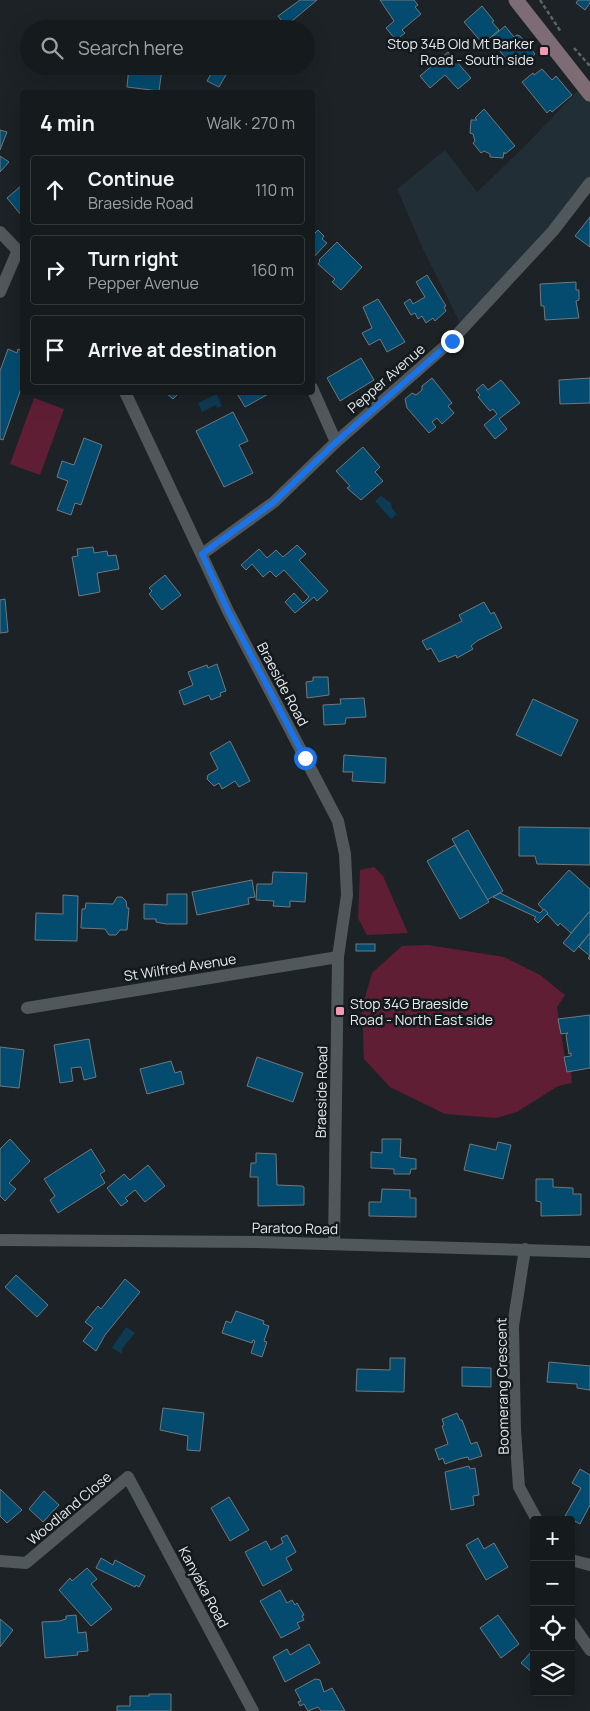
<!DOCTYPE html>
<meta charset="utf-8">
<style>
:root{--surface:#151a1c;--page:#222729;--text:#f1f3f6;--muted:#9da1a3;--line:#34383b}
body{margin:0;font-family:Manrope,sans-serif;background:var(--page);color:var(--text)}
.controls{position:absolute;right:15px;bottom:15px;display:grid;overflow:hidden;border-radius:5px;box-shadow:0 5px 20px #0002}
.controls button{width:45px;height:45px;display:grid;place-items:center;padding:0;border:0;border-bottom:1px solid var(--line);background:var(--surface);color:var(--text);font:25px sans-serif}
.stop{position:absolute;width:15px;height:15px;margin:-11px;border:4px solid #1a73e8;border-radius:50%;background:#fff}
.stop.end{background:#1a73e8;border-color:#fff;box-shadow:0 1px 5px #0008}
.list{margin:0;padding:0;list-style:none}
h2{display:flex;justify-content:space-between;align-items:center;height:65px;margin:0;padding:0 20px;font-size:21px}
h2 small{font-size:16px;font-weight:400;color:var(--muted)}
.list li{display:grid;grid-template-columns:32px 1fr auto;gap:15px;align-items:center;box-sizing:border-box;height:70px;margin:0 10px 10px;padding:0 10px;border:1px solid var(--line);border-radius:5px}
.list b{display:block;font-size:19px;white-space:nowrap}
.list p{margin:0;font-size:16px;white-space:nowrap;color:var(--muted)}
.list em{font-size:16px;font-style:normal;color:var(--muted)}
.icon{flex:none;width:28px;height:28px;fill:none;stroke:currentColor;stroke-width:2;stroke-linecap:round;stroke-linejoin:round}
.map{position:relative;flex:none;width:590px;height:1711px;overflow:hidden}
.search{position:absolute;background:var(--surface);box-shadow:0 5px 20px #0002;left:20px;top:20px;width:295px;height:55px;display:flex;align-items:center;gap:12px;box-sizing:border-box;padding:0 18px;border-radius:28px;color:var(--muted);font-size:19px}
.panel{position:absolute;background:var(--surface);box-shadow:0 5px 20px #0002;left:20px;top:90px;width:295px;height:305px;border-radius:5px}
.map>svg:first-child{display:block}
.built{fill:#222e35}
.green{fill:#601e35}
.water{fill:#0d3b54}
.building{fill:#034c6f;stroke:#71787d}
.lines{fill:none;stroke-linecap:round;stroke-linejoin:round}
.path{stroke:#5e6367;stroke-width:2.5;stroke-dasharray:4 2.5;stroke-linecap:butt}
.street{stroke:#51585c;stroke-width:12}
.secondary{stroke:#7d6c74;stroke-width:15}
.route{stroke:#1a73e8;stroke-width:6}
.poi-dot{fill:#f19ab2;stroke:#13191c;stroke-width:2}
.labels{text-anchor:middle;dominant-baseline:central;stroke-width:5;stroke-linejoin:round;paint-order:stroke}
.poi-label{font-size:14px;fill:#e6eaed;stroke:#13191c;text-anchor:end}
.street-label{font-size:14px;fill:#e6eaed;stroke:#13191c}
</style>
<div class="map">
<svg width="590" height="1711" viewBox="0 0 590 1711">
<rect width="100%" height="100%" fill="#1c2226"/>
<polygon class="built" points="583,85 590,94 590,183 463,329 423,249 397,189 445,150 477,192 524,147"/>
<g class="green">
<polygon points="34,398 64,409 40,475 10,464"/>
<polygon points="374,867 383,876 408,933 367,935 358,918 360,870"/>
<polygon points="428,945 504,957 540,975 565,995 557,1007 567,1071 571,1072 572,1083 558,1086 517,1112 496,1118 445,1114 390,1087 364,1059 362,1008 372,973 402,946"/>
</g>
<g class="water">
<polygon points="217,394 222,406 217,408 216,405 202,412 198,403"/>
<polygon points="381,496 391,503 392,508 397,514 391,519 375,501"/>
<polygon points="126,1327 135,1333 122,1349 122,1354 112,1348"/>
</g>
<g class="building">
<polygon points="300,0 317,0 286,26 278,16"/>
<polygon points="380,0 414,0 418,5 415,7 421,14 402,30 405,33 396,40 386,28 394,21"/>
<polygon points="578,0 590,0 590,3 585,10 576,3"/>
<polygon points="482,6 494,21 492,22 499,30 483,44 464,22"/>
<polygon points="505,26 514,37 517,35 520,36 535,54 528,60 524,54 512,64 509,62 493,43 495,41 492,37"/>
<polygon points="448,52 471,78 458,89 445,75 430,88 420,76"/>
<polygon points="129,66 162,69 159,91 127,87"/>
<polygon points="202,66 231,66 219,87 207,81 212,72"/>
<polygon points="542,69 552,80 556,76 572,95 552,112 550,110 547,113 522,82 533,73 534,75"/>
<polygon points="484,109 515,146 505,154 504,152 503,158 490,157 490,154 484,151 481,153 473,143 475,141 473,134 470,133 471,120 477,120 475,118"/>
<polygon points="0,130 7,132 0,150"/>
<polygon points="0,156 9,162 0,172"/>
<polygon points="22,185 22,216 7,198"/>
<polygon points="590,217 590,247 575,236"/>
<polygon points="318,230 324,236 322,239 327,243 312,259 312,231 315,233"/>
<polygon points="337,242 362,267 341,290 332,282 335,279 318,264 320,261 319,260"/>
<polygon points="427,275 446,306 444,307 446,311 435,321 433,318 426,323 422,316 418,319 415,313 411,315 404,303 410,299 413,304 425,297 416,282"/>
<polygon points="576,282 576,290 579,290 579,300 576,301 579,318 545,320 544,306 541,306 540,284"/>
<polygon points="378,299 405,342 387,352 380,339 369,345 362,333 372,328 363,307"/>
<polygon points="8,349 17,353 18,349 22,351 22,386 3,440 0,439 0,371"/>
<polygon points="361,358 374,380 340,401 327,378"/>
<polygon points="432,378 452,403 448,406 454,413 442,424 437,418 432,422 436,427 429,433 407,408 405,399 412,393 416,395 422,390 422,386"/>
<polygon points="590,378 590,403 560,404 559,380"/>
<polygon points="501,380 520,403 499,419 507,429 495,439 484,425 497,414 493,409 490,411 478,397 480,395 476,390 483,384 488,390"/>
<polygon points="165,392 180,392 173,399"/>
<polygon points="236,392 272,392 245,407"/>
<polygon points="233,412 248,441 239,445 253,473 224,487 196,431"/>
<polygon points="84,438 102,445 81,505 75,503 71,515 57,510 68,481 57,477 62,461 74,465"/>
<polygon points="363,447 380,467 375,472 383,481 361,500 347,488 350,486 336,471"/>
<polygon points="297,545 306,554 299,560 328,591 317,601 314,597 295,613 285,602 294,593 303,603 309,597 284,570 276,577 270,571 263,577 252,564 246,570 241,565 259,549 267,558 276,550 283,557"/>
<polygon points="93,547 94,553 107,551 108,556 116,555 119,569 97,573 100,592 79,596 72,557 78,556 77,549"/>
<polygon points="165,575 181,595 162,610 149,594 152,591 149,588"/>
<polygon points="5,599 8,632 0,633 0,600"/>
<polygon points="484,602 491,614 494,612 502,628 477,641 471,646 473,649 457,658 456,655 439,662 431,648 427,650 422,641 462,621 459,615"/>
<polygon points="217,664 226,691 220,693 221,696 211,700 209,695 184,705 179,691 193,685 188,672 207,665 208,668"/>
<polygon points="313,677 328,677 329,695 307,698 306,682 313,681"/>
<polygon points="364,698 366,717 346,718 345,724 324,725 323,705 341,704 340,699"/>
<polygon points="533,699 578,720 561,756 516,735"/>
<polygon points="230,741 250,781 239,787 235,781 222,789 219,783 214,786 207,779 208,775 218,769 210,753"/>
<polygon points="344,755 386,758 385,783 352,781 353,772 343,772"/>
<polygon points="519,827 590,828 590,865 537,864 535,856 519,856"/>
<polygon points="468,830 503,891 487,900 452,839"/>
<polygon points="455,845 489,902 460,919 427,861"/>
<polygon points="569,870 590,889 590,911 571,933 560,923 558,926 538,904"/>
<polygon points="273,872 307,873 305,902 290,901 290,907 273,906 274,901 256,900 257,884 272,884"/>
<polygon points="252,880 255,897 248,898 249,904 197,915 192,892"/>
<polygon points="500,893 540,913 544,909 548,913 538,923 534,919 536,917 493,897"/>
<polygon points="167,894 187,894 187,924 166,924 156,922 156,919 144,919 144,904 167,905"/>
<polygon points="63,895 78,896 77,941 35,940 36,913 63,914"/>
<polygon points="117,897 122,897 126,901 127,908 129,908 127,930 120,930 116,935 109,935 105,929 81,928 82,909 85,909 86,903 113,904"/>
<polygon points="590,911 590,933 574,952 563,943"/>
<polygon points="590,933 590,960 588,958 590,956 579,947"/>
<rect x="356" y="944" width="19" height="7"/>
<polygon points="590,1015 590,1068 567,1072 564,1057 571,1056 571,1053 569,1054 566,1035 568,1033 561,1034 558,1019"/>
<polygon points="89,1039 96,1077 84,1080 81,1067 71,1068 73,1081 60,1083 54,1045"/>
<polygon points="0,1047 24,1050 19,1088 0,1086"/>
<polygon points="257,1057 303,1073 293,1102 247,1086"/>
<polygon points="171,1061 175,1073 181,1071 184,1084 147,1094 140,1069"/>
<polygon points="10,1139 30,1161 9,1183 16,1189 5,1201 0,1196 0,1149"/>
<polygon points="382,1139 401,1139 400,1157 416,1159 416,1169 411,1169 410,1174 394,1174 394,1169 371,1168 371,1152 382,1153"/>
<polygon points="498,1142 511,1145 503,1179 464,1170 470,1144 496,1150"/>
<polygon points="91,1149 105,1171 100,1174 105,1183 58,1213 50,1200 55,1196 44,1179"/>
<polygon points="256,1153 276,1154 277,1185 302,1186 304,1187 304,1205 258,1206 258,1177 250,1177 251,1163 256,1163"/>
<polygon points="148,1165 165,1186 145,1202 135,1190 125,1198 128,1201 121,1206 107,1188 124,1174 130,1180"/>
<polygon points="536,1179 553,1179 553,1187 573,1188 573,1194 581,1194 581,1215 541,1216 541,1202 536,1201"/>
<polygon points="382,1189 410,1190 410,1198 416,1198 416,1217 369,1216 369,1202 381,1202"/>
<polygon points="16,1275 48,1305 37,1317 5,1287"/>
<polygon points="125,1279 140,1292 105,1335 96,1351 83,1341 93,1328 85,1322 98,1306 101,1309"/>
<polygon points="236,1311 264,1321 263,1324 269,1326 264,1341 267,1342 262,1357 251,1353 255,1341 253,1340 252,1343 222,1333 226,1321 231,1323"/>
<polygon points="390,1358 405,1358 404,1392 356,1391 357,1369 390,1370"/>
<polygon points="549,1362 590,1366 590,1390 577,1388 577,1384 547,1382"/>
<polygon points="462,1367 491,1368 491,1387 462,1386"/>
<polygon points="163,1408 204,1413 200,1451 187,1450 188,1436 160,1430"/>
<polygon points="457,1413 460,1420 462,1420 471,1444 477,1442 482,1456 469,1460 468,1457 459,1459 445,1464 443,1458 439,1460 435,1449 448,1444 442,1426 444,1425 442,1419"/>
<polygon points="469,1466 470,1469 475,1468 479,1495 473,1496 474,1505 451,1510 445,1472"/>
<polygon points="580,1469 590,1475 590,1505 580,1524 565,1516 581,1488 572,1483"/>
<polygon points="0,1489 22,1510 7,1523 0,1516"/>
<polygon points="44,1491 59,1505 43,1522 29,1509"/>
<polygon points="229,1497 249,1530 230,1541 211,1508"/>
<polygon points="287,1535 296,1552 286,1558 292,1570 263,1586 245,1552 266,1541 271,1550 283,1543 281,1538"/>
<polygon points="478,1538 484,1549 494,1543 508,1567 486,1580 466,1545"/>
<polygon points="101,1558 113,1565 115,1560 145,1576 139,1587 136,1585 135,1587 96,1568"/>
<polygon points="87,1568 97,1579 91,1584 112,1609 91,1626 59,1590 70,1578 72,1581"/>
<polygon points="280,1590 287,1603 292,1600 295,1605 297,1603 304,1615 302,1616 304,1620 297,1623 300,1628 281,1638 260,1601"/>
<polygon points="76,1615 78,1633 86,1632 88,1651 77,1652 78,1655 45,1658 42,1622 60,1621 66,1619 66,1616"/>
<polygon points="498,1615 519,1644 501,1658 480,1628"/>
<polygon points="0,1619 13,1630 0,1647"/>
<polygon points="309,1644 320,1663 285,1682 273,1657 287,1649 290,1655"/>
<polygon points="534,1649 534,1674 521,1663"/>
<polygon points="315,1679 320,1680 324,1692 332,1688 345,1711 321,1711 318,1707 308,1711 304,1704 300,1706 298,1702 301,1701 295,1690"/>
<polygon points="149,1694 171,1694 171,1711 117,1711 117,1706 130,1706 130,1696 149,1696"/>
</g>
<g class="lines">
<g class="path">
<polyline points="540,0 561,32"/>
<polyline points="574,48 590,66"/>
</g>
<g class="street">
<polyline points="0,232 22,255"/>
<polyline points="0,292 18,250"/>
<polyline points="312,388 336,442"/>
<polyline points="125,392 228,611 338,821 345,854 347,895 338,957 334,1244"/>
<polyline points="202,554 274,502 336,442 451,341 553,231 590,183"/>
<polyline points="27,1008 338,957"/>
<polyline points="0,1240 257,1242 590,1252"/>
<polyline points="525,1249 513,1326 515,1430 519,1487 537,1520"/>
<polyline points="571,1560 590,1565"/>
<polyline points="0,1561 26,1563 128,1477 253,1711"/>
<polyline points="571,1622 590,1650"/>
</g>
<polyline class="secondary" points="516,0 590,94"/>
</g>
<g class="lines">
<polyline class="route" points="305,758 228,611 202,554 274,502 336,442 452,341"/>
</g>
<g class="poi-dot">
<rect x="539" y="46" width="10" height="10" rx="2.5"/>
<rect x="335" y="1006" width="10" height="10" rx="2.5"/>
</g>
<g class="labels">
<g class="poi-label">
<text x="534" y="43">Stop 34B Old Mt Barker<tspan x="534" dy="16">Road - South side</tspan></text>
<text x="350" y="1003" text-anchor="start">Stop 34G Braeside<tspan x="350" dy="16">Road - North East side</tspan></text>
</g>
<g class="street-label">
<text transform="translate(386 378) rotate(-41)">Pepper Avenue</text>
<text transform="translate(283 684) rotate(62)">Braeside Road</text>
<text transform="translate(180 967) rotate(-9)">St Wilfred Avenue</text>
<text transform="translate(321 1092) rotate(-89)">Braeside Road</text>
<text transform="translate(295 1228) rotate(1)">Paratoo Road</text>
<text transform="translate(502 1386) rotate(-91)">Boomerang Crescent</text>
<text transform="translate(69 1508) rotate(-40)">Woodland Close</text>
<text transform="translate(204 1587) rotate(62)">Kanyaka Road</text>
</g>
</g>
</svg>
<div class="controls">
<button>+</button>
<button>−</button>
<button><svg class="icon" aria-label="locate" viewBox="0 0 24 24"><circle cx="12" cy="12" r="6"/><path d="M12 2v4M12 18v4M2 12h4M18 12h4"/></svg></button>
<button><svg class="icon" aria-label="layers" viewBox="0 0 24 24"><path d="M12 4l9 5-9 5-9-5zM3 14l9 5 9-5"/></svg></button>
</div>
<div class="stop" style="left:305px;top:758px"></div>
<div class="stop end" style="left:452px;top:341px"></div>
<div class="search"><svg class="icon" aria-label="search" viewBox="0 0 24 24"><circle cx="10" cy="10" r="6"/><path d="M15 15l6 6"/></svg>Search here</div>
<section class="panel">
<h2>4 min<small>Walk · 270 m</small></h2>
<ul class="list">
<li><svg class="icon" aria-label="ahead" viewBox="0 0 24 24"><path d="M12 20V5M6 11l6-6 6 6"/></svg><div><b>Continue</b><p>Braeside Road</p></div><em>110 m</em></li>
<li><svg class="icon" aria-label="right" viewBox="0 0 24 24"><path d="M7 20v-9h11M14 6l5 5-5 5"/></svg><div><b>Turn right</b><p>Pepper Avenue</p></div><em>160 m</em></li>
<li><svg class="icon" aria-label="arrive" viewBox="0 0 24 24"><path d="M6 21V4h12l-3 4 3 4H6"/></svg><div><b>Arrive at destination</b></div></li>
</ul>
</section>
</div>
